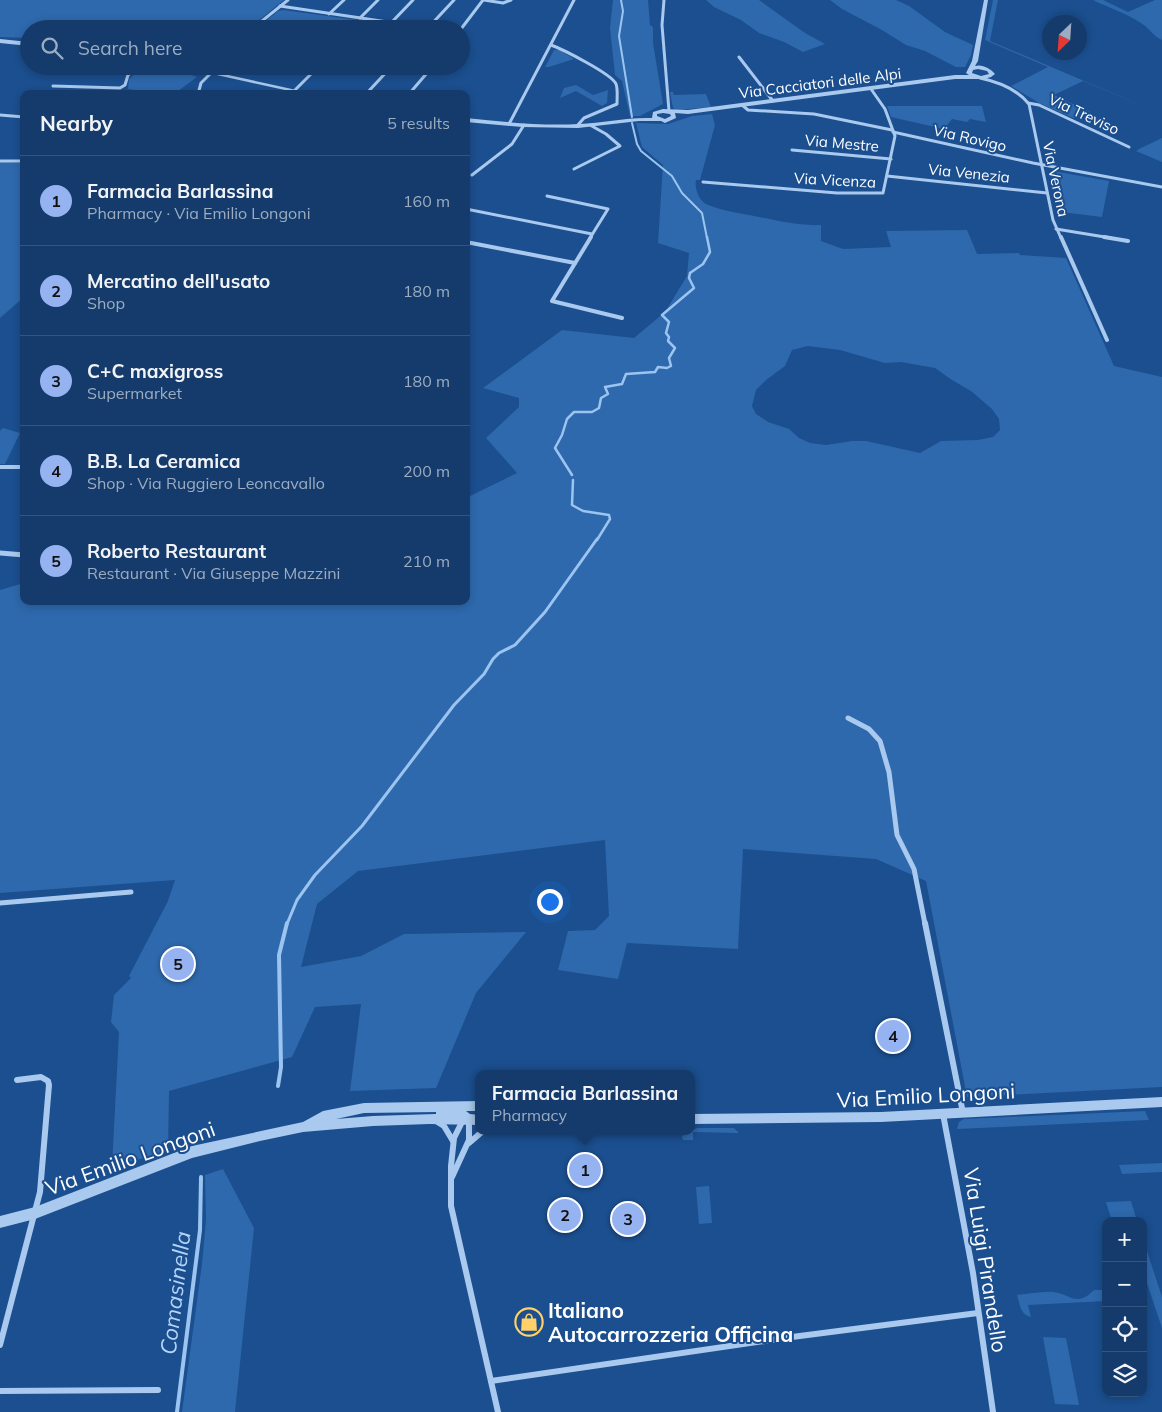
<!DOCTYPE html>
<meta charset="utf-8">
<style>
:root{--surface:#143b6b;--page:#214673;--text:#f1f3f6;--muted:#9dadc1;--line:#33557e;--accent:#95b2f1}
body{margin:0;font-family:Mulish,sans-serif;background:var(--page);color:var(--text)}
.controls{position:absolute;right:15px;bottom:15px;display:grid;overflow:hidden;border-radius:10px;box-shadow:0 2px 8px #0003}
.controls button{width:45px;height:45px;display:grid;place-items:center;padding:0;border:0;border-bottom:1px solid var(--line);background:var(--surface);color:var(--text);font:25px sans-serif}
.compass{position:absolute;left:1042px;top:15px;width:45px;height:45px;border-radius:50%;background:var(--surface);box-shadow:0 2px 8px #0003;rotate:205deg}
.you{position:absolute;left:549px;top:901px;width:18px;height:18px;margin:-12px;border:4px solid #fff;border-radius:50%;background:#1a73e8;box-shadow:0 0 0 8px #1a73e833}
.badge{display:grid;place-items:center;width:32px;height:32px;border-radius:50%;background:var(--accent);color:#111;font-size:16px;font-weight:700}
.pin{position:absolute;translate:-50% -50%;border:2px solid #fff;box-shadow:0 1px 5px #0006}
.popup{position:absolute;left:475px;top:1070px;width:220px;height:65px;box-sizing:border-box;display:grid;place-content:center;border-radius:10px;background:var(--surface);filter:drop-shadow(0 1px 4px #0005);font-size:16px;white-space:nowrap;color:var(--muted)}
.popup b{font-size:19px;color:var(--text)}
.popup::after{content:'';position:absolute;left:50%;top:100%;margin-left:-10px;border:10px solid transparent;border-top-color:var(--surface)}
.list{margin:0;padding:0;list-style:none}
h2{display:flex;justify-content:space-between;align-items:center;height:65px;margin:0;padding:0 20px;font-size:21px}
h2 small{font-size:16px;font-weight:400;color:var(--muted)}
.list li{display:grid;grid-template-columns:32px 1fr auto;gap:15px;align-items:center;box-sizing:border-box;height:90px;padding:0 20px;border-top:1px solid var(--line)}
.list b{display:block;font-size:19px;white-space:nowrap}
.list p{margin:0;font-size:16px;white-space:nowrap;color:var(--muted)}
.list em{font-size:16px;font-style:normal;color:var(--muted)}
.icon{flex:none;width:28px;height:28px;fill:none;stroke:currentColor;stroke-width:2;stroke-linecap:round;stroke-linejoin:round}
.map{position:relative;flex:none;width:1162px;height:1412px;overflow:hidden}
.search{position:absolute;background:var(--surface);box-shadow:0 2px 8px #0003;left:20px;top:20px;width:450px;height:55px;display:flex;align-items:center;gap:12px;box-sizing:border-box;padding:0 18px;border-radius:28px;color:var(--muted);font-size:19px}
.panel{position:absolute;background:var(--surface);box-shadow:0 2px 8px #0003;left:20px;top:90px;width:450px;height:515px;border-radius:10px}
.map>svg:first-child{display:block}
.green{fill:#2e69ad;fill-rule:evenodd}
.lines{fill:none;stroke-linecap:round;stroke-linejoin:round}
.stream-far3{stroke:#9cc4f0;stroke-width:2}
.stream-far2{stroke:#9cc4f0;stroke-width:2.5}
.stream-far1{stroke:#9cc4f0;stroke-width:3}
.stream{stroke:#9cc4f0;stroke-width:4}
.minor-far3{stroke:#a9c9ee;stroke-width:3}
.minor-far2{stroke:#a9c9ee;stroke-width:4}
.minor-far1{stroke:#a9c9ee;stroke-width:5}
.minor{stroke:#a9c9ee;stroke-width:6}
.tertiary{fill:#a9c9ee;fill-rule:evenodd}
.labels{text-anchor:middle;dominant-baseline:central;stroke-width:4;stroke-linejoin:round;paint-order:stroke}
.far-street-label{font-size:15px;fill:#fff;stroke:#1b4f8f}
.near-street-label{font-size:21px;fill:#fff;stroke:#1b4f8f}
.near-poi-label{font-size:21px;font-weight:bold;fill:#fff;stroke:#1b4f8f;text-anchor:start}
.near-water-label{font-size:22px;font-style:italic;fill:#b5d3f5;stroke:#1b4f8f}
</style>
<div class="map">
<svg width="1162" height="1412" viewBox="0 0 1162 1412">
<rect width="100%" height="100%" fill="#1b4f8f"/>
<g class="green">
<polygon points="0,0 284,0 248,29 29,29 29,38 0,37"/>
<polygon points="613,0 648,0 650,25 653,27 653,43 663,104 640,116 630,116 622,81 615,75 610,28"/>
<polygon points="706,0 759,0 805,33 825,44 803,52 784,42 759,33 741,20 714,7"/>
<polygon points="830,0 896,0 909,6 945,32 973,45 971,55 965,67 956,67 925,51 906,45 882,30 842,9"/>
<polygon points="993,0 998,0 990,41 1162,114 1083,81 1054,95 1090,112 1079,118 1073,118 1039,103 1011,86 1048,67 985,40"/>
<path d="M1093,0H1103L1128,12L1155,0H1162V40C1154,37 1149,28 1141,23C1126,13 1109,8 1093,0Z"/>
<polygon points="283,10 357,20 360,22 353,29 256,29 278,11"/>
<polygon points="554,50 560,50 574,59 549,67 545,67"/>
<polygon points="144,66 166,66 197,77 174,94 156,94 128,89 129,79"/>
<polygon points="576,85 593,95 608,90 607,103 602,106 576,91 560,98 564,88"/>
<polygon points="670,92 673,92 674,95 706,94 711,107 676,110 673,108"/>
<polygon points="887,106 982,106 986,122 970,119 967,122 952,119 944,129 891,117"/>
<path d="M712,114L715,125L700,180H696C694,187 699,201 706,204C722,211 740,213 759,217C780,221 798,226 821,225V241L843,249L891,247L886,231L967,230L977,254L1019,253L1020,255L1066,258L1114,366L1162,377V1087L967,1097L926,881L876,859L743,849L738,949L627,943L618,979L558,970L568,931L595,930L609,916L605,840L358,871L317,904L301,967L361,956L404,934L526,932L476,993L436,1088L350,1091L361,1004L315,1007L292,1057L169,1091L168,1152L112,1166L119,1032L111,1022L114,995L131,978L129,976L168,901L175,880L0,893V590L24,583V601H466V498L517,473L486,438L519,407V398L483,388L562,330L634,338L665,312L687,276L689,253L658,243L663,165L642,147L636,123L668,124L692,116ZM808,346L840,350L885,363L901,362L935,368L952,380L971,391L992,409L999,419L1000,430L993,437L978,440L941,441L920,453L866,441H852L826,445L810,443L799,438L789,429L768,422L756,414L752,406L756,390L766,380L785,366L792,350Z"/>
<polygon points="1162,138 1162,162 1136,151 1139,149"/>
<polygon points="0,162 24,163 24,297 0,318"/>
<polygon points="1053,171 1109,181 1102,217 1061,212"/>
<polygon points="3,428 20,433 5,464 0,464 0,431"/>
<polygon points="1145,1111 1149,1120 957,1129 959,1122 964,1119"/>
<polygon points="697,1128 734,1128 739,1133 693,1132 693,1140 683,1140 682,1136"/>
<polygon points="1162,1163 1162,1172 1122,1174 1119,1165"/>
<polygon points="223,1169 254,1228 235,1412 182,1412 202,1264 206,1220 205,1175"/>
<polygon points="709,1186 712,1223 699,1224 696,1187"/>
<polygon points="1131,1201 1137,1221 1112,1221 1106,1202"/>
<polygon points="1143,1239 1162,1297 1162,1328 1145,1277 1143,1277"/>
<path d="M1094,1290H1106V1301L1028,1305L1031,1317C1020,1315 1020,1304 1017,1295C1029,1294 1042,1291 1054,1292C1071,1294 1076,1308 1094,1290Z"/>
<polygon points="1043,1337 1066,1338 1079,1405 1055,1404"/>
</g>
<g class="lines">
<g class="stream-far3">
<polyline points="621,0 623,11 619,36 632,117"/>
<polyline points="632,123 637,144 641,151 672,176 682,193 702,213 707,238"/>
</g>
<g class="stream-far2">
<polyline points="572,475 555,448 562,435 567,419 574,412 592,412 599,408 601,398 608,394 605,387 622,384 626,374 655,372 658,367 667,368 671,366 669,358 675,348 668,341 669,337 666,333 669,322 662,315 694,288 689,278 690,273 703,264 710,252 707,237"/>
<polyline points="573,480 572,505 583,511 609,515 610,519 597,540"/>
</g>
<polyline class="stream-far1" points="287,924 297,900 315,875 362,826 454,705 484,674 493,659 499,653 515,645 545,612 597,539"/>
<g class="stream">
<polyline points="278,1086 281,1067 279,955 287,923"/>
<polyline points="177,1412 200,1230 201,1177"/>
</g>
<g class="minor-far3">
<polyline points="484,0 503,3 511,0"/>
<polyline points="664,0 662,25 669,111"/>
<polyline points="280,6 428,28"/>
<polyline points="329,14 344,0"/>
<polyline points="360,18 378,0"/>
<polyline points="391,23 413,0"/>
<polyline points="252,29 288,0"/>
<polyline points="357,29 366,19"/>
<polyline points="427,29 454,0"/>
<polyline points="461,29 483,0"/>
<path d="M551,45C562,49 612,74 616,84C618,89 617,98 617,104L584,118L577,126"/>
<polyline points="739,57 773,101"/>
<path d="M980,78C999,82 1017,89 1029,104L1053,220L1061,238"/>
<polyline points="53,86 120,88 125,85 128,75 139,66"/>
<polyline points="295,90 319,66"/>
<polyline points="198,94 201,83 218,66"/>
<polyline points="366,94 392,66"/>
<polyline points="409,94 433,66"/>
<polyline points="1028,103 1039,105 1129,147"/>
<polyline points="742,105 748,110 814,114 892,130"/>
<polyline points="0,115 24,117"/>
<polyline points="509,124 574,0"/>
<polyline points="893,132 1033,163 1162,187"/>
<polyline points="792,150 891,159"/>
<polyline points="0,161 24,161"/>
<polyline points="574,169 620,146 606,134 590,125"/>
<polyline points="472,175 512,144 524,125"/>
<polyline points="887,176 1047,193"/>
<polyline points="703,182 837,193 883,193 895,136 885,109 871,89"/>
<polyline points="547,196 608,209 590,238"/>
<polyline points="466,209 592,234"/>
<polyline points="1056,229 1111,238"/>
</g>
<g class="minor-far2">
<polyline points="591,237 552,301 622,318"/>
<polyline points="1061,237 1107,340"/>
<polyline points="1104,237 1128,241"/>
<polyline points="466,242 575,263"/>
<polyline points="0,467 24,467"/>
</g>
<g class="minor-far1">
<polyline points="0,553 24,555"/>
<polyline points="848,718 869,729 880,741 889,772 897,835 914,869 925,924"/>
<polyline points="0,903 131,892"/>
</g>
<g class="minor">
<polyline points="925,923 963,1113"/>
<polyline points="943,1114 973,1273 993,1412"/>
<polyline points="463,1120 454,1138 451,1166 451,1206 498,1412"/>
<polyline points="436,1121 444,1126 453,1141"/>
<polyline points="469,1143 483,1131"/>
<polyline points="452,1177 469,1140 469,1120"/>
<polyline points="0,1345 40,1192 49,1085 48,1081 41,1077 17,1080"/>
<polyline points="491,1381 792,1337 978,1313"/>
<polyline points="0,1391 158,1390"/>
</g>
<g class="tertiary">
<path d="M984,0H988L978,61L975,66C982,64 990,68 995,74L991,77L984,79H955L688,114L675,113L676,118L665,123L661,121H639L578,128L522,127L466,122V118C503,122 541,126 579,124C603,123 627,117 652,118L653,112L663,109L688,110L955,75H969L966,73L972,61ZM978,69L987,71L989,74L981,76L972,73L973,70ZM663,113L670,114L671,116L665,119L657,116V114Z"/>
<polygon points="0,39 29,42 29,46 0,43"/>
<polygon points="176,66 187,66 315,94 303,94"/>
<polygon points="1162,1097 1162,1107 881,1122 691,1124 691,1114 881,1112"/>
<path d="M479,1101V1111H466L470,1114L479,1115V1125L429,1124L373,1126L303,1132L260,1141L192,1158L35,1219L0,1228V1216L35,1207L192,1146L303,1122L323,1111L364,1103ZM436,1112V1114L373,1116L336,1119L364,1113Z"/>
</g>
</g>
<defs>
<g id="shop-ring" transform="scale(1.4375)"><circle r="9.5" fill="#1b4f8f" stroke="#ffd166" stroke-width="1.5"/><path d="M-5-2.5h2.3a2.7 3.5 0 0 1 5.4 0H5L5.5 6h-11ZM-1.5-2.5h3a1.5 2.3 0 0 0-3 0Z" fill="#ffd166"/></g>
</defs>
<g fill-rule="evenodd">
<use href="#shop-ring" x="529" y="1322"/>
</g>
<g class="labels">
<g class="far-street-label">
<text transform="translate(820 83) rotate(-7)">Via Cacciatori delle Alpi</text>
<text transform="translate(1084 114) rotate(25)">Via Treviso</text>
<text transform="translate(970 138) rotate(13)">Via Rovigo</text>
<text transform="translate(842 143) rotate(5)">Via Mestre</text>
<text transform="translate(969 173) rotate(6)">Via Venezia</text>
<text transform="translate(1056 179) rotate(78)">Via Verona</text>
<text transform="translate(835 180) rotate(3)">Via Vicenza</text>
</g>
<g class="near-street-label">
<text transform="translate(926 1095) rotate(-3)">Via Emilio Longoni</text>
<text transform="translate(130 1158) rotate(-20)">Via Emilio Longoni</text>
<text transform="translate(986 1260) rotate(81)">Via Luigi Pirandello</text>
</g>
<g class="near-poi-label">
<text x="548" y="1310">Italiano<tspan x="548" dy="24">Autocarrozzeria Officina</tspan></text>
</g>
<g class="near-water-label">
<text transform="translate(175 1293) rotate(-83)">Comasinella</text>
</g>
</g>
</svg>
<div class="controls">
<button>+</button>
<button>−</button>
<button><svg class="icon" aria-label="locate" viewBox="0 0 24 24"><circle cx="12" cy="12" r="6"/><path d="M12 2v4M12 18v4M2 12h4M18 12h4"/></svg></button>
<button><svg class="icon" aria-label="layers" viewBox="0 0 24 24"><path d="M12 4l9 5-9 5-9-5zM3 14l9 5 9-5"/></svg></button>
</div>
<svg class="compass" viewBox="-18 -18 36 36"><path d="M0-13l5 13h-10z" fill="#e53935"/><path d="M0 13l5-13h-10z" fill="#9dadc1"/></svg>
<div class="you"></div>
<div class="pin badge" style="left:585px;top:1170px">1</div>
<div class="popup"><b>Farmacia Barlassina</b>Pharmacy</div>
<div class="pin badge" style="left:565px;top:1215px">2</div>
<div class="pin badge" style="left:628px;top:1219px">3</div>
<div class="pin badge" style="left:893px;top:1036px">4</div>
<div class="pin badge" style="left:178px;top:964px">5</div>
<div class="search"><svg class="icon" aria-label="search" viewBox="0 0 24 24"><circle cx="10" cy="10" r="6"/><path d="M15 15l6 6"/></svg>Search here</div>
<section class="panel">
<h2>Nearby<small>5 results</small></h2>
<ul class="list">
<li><span class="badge">1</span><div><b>Farmacia Barlassina</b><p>Pharmacy · Via Emilio Longoni</p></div><em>160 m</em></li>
<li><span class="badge">2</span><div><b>Mercatino dell'usato</b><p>Shop</p></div><em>180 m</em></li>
<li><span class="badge">3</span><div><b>C+C maxigross</b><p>Supermarket</p></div><em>180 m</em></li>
<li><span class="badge">4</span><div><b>B.B. La Ceramica</b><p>Shop · Via Ruggiero Leoncavallo</p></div><em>200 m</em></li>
<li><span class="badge">5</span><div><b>Roberto Restaurant</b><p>Restaurant · Via Giuseppe Mazzini</p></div><em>210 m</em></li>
</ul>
</section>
</div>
